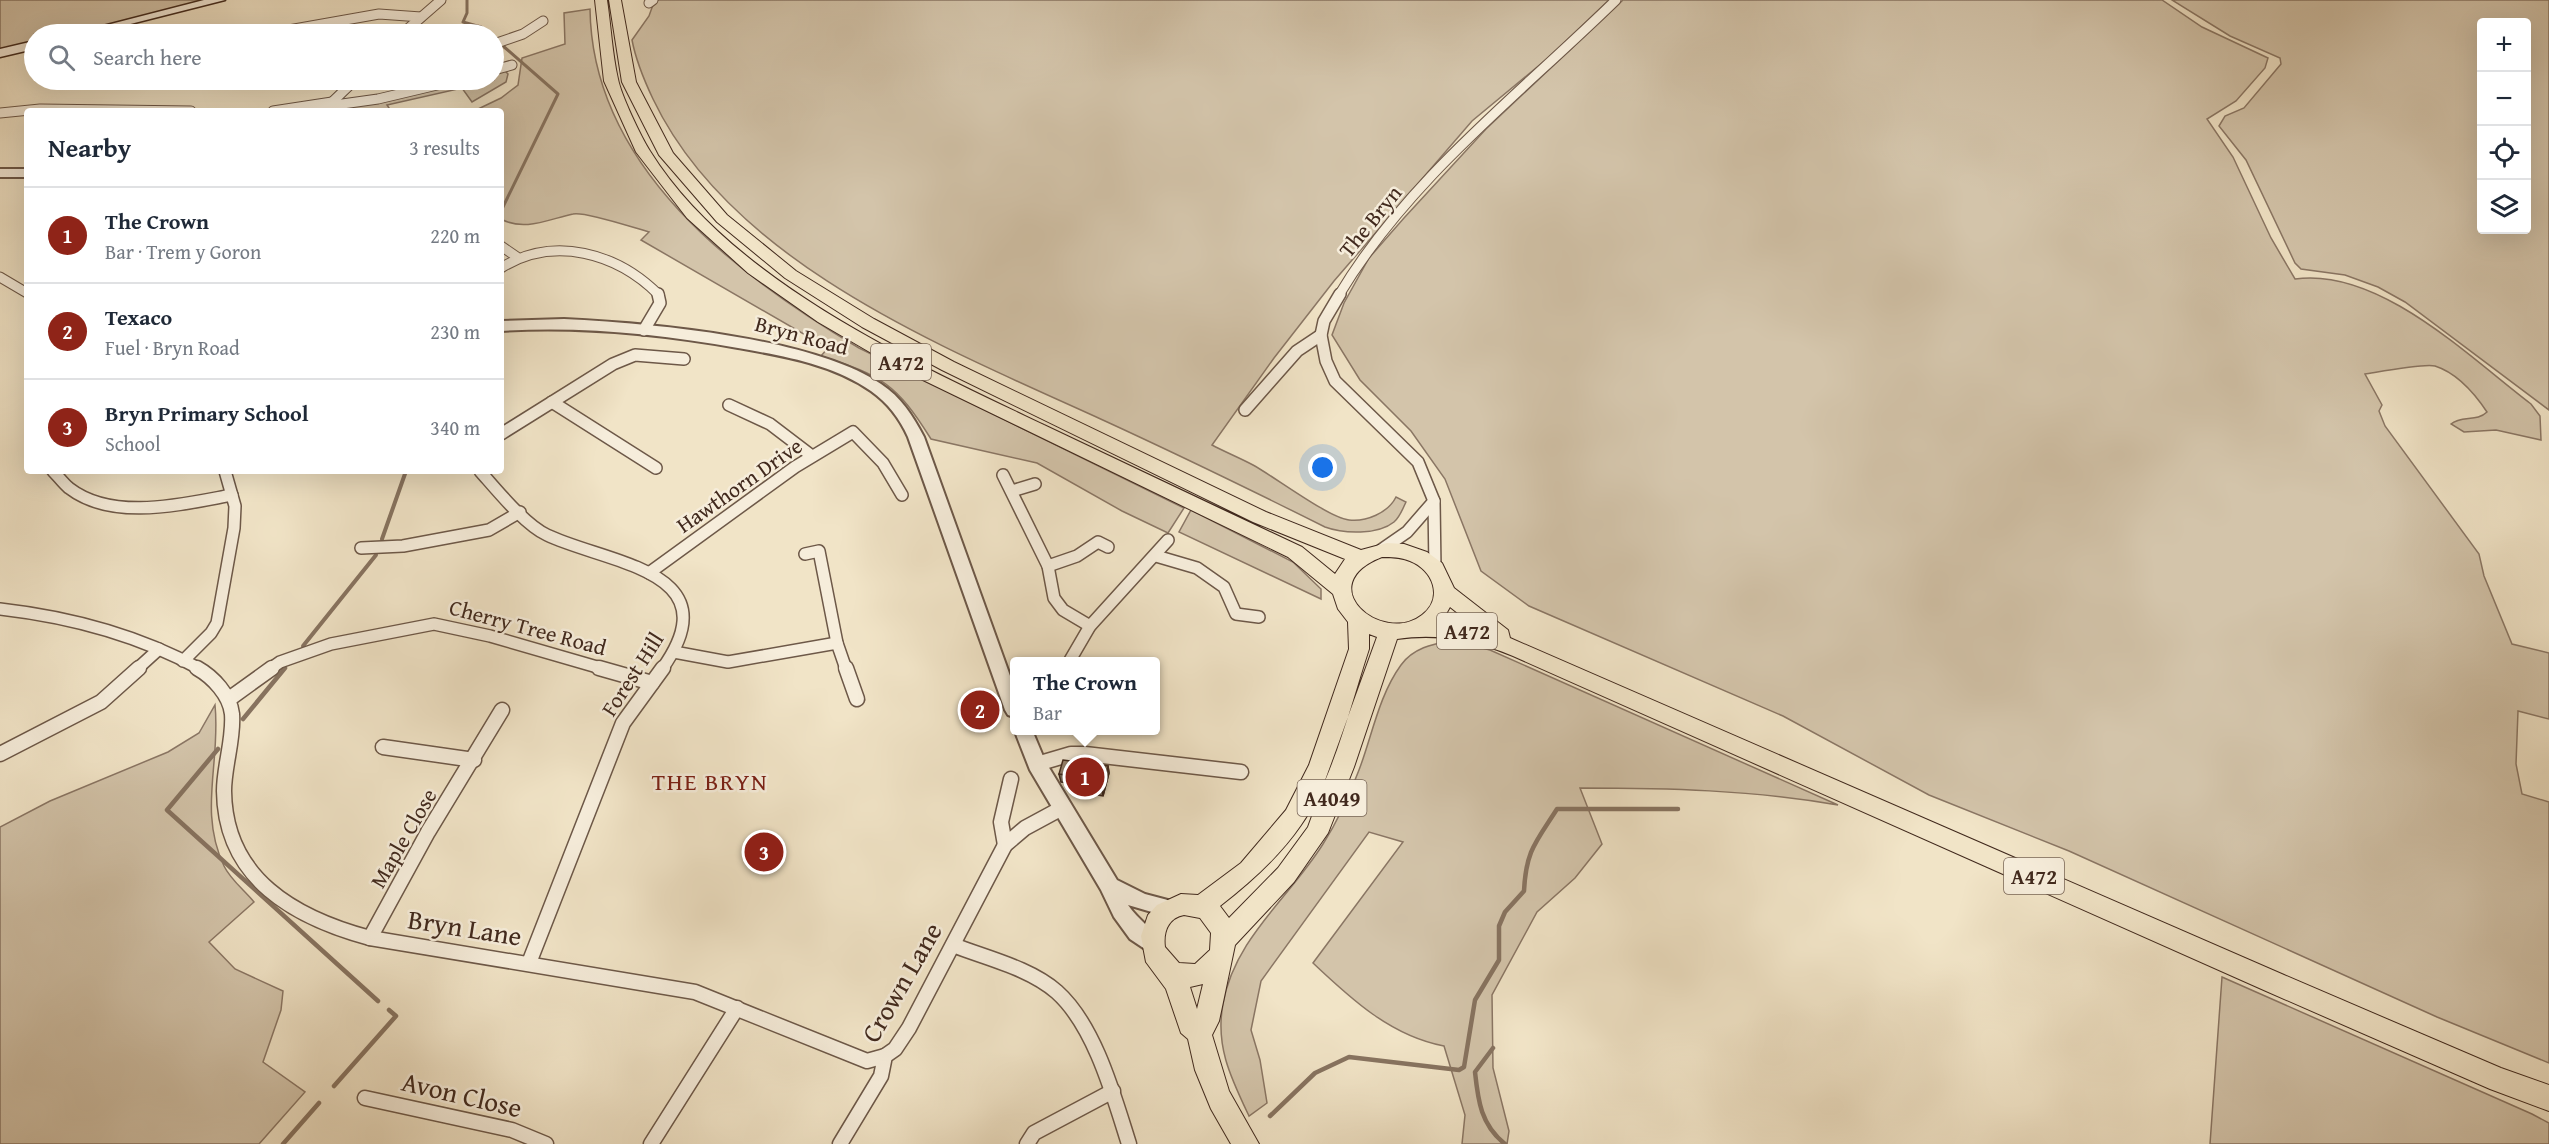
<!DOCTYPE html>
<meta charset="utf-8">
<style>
:root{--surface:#fff;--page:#f6f6f7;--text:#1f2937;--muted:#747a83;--line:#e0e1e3;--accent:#8f2418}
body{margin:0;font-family:"Gentium Book Plus",serif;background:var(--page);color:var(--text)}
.controls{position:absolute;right:18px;top:18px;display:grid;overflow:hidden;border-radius:6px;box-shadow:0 6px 24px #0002}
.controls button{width:54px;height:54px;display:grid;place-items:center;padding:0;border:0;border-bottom:2px solid var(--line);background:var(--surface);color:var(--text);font:30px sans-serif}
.you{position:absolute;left:1323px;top:468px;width:21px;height:21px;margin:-15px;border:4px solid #fff;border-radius:50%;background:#1a73e8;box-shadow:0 0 0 9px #1a73e833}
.badge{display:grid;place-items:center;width:39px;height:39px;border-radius:50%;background:var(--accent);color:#fff;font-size:20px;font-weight:700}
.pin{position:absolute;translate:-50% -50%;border:3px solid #fff;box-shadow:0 2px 6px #0006}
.popup{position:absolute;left:1010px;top:657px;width:150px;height:78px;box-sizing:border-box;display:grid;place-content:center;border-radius:6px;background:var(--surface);filter:drop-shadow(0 2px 4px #0005);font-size:20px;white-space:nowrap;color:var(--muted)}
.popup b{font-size:22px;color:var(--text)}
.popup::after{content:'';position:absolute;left:50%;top:100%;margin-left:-12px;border:12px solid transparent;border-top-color:var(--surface)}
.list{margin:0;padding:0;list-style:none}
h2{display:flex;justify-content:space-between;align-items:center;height:78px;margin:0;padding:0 24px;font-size:26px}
h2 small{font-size:20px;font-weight:400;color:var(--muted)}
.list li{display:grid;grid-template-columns:39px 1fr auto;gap:18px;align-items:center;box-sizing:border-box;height:96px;padding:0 24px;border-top:2px solid var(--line)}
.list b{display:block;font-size:22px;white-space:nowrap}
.list p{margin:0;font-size:20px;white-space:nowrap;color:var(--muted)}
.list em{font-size:20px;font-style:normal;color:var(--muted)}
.icon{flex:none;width:33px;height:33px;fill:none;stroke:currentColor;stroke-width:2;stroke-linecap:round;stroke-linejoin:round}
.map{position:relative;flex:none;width:2549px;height:1144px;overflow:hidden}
.search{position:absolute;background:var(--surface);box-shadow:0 6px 24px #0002;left:24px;top:24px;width:480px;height:66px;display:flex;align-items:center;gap:15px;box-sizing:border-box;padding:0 21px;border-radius:33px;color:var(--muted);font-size:22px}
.panel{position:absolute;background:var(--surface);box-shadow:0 6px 24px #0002;left:24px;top:108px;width:480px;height:366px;border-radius:6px}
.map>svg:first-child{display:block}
.green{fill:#d3c4aa;stroke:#8a7664;stroke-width:1.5;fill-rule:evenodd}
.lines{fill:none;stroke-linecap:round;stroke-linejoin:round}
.stream-far2{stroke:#877360;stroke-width:3}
.stream-far1{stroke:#877360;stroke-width:4}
.stream{stroke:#877360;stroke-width:4.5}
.minor-far2-casing{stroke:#6d5848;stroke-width:11}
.minor-far1-casing{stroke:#6d5848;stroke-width:14}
.minor-casing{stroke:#6d5848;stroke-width:17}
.tertiary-casing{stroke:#6d5848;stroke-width:4}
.secondary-casing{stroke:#41291d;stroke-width:3}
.primary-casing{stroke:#41291d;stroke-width:2}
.minor-far2{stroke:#f6eddb;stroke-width:9}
.minor-far1{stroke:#f6eddb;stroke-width:11}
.minor{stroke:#f6eddb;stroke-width:14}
.tertiary{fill:#f6eddb;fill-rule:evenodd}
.secondary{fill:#f6eddb;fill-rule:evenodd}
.primary{fill:#f1e4c7;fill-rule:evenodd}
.wall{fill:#877765;stroke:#41291d;stroke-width:1.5}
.shaded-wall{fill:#6e6152;stroke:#41291d;stroke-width:1.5}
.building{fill:#9d8a75;stroke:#41291d;stroke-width:1.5}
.labels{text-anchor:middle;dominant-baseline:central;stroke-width:5;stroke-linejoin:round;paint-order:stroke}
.shield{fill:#f6eddb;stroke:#776456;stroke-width:1.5}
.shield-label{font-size:21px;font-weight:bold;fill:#41291d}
.street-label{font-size:22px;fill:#41291d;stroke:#f6eddb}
.neighbourhood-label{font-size:24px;letter-spacing:1.5px;fill:#7a1f14;stroke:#f6eddb}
.near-street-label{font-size:27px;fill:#41291d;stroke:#f6eddb}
</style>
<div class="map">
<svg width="2549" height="1144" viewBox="0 0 2549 1144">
<rect width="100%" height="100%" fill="#f1e4c7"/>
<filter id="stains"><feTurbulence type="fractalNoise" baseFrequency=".00333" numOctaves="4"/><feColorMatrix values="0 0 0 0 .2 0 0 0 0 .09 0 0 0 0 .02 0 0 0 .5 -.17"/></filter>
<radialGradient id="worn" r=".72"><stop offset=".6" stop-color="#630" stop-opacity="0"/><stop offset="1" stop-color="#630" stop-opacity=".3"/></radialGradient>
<g class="green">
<polygon points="0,0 212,0 71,34 34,34 34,43 0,51"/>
<path d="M659,0H1609L1548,58L1472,121L1334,281L1274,358L1212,445C1225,452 1240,458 1253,465C1275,477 1329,518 1349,520C1366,522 1388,513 1396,497L1406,502C1403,508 1400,517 1394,522C1378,535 1344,534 1325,527C1253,491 1179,455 1105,421C948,349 732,265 653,99C644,80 636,61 632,40L649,16L654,2Z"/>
<path d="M1623,0H2162L2202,27L2268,58L2265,68L2236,101L2207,119L2233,157L2271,238L2295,279C2379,267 2469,357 2531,404L2540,416L2541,440L2496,430L2464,432L2451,424C2461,415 2477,422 2487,412C2475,394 2457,373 2435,366C2425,363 2378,372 2365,374L2382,405L2379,411L2385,426L2479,554L2484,576L2512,644L2549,653V719L2518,711L2516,764L2522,794L2549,802V1063L2437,1017L2069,851L1929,795L1783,716L1529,606L1481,571L1445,479L1411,431L1360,380L1332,335L1344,303L1369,258L1404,218L1486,129Z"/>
<path d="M2172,0H2549V410L2405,302L2378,287L2345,275L2301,269L2295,263L2246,160L2219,126L2225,116L2244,108L2281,64L2280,58L2230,36ZM2482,22H2526V230H2482Z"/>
<path d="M590,9C592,167 736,275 859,348L1184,508L1168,533L1122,511L1037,463L931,439C896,383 882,376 821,356L828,348L641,240L649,232C634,228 585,211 573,214C549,219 524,232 501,219V111L478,109L501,98L518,85L522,58L565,44L564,13Z"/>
<polygon points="504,70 508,74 506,82 472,102 462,88 387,105 391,111 332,111 466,80 494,80 494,73"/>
<polygon points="1191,510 1293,562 1321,589 1321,599 1179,532"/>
<path d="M1452,640L1490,650L1838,805C1752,790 1667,788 1580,788L1602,844L1575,878L1537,912L1492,995L1493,1068L1509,1131L1507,1144H1462L1465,1115L1444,1046C1391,1036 1351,999 1313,963L1403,842L1369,832L1261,981L1251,1030L1260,1060L1267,1103L1249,1116C1231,1078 1215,1046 1223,1004C1234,939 1290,897 1323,844C1337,822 1350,794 1359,770C1372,736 1379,695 1401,665C1413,648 1433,644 1452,640Z"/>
<path d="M215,705C221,762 198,811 224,866C230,879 245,891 254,902L209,942L235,969L283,991L281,1010L263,1062L305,1092L259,1144H0V827L50,801L168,752L199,733Z"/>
<polygon points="2222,977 2532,1114 2549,1123 2549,1144 2210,1144"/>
</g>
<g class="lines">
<g class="stream-far2">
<polyline points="467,0 467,13 463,22 481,27 489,34"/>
<polyline points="501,211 558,94 503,46"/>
</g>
<g class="stream-far1">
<polyline points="382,539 406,471"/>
<polyline points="303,646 376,555"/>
</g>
<g class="stream">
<polyline points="243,719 285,668"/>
<polyline points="218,749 167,810 378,1001"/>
<path d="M1493,1048L1475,1072C1478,1101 1481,1125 1505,1144"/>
<polyline points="334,1086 396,1016 389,1010"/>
<path d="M1270,1116L1315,1073L1349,1057L1459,1070L1464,1067L1475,1000L1499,960V926L1505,912L1524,891C1526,850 1536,842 1557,809H1678"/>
<polyline points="283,1144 319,1103"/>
</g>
<g class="minor-far2-casing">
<g id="minor-far2">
<polyline points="649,3 653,0"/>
<polyline points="266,34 379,14 421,17"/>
<polyline points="402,34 441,0"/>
<polyline points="494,44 523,34 543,21"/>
<polyline points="494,70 512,65"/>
<polyline points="328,106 378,99 458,80"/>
<polyline points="326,108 355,80"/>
<polyline points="273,111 332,102"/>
<polyline points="0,113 40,109 191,111"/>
<polyline points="501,246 517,257"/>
<path d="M501,268C554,235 617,253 659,295"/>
<polyline points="0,277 27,293"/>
<path d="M1339,295C1409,178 1520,94 1616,0"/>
</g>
</g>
<g class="minor-far1-casing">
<g id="minor-far1">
<polyline points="1340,294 1324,321 1321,335 1326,361 1335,381 1418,462 1434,501 1435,569"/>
<polyline points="644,330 660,303 658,294"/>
<polyline points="552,402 656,468"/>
<polyline points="729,405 770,424 812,456"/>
<polyline points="1245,410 1297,351 1321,335"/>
<polyline points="501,434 613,364 635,355 684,359"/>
<path d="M53,471C58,476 63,483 69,488C113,522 183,504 232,495"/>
<path d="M480,471C496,489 525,525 547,535C608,564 733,570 662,669"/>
<polyline points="1003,475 1048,566 1054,598 1063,610 1090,626"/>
<polyline points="1012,491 1035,484"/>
<polyline points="361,548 403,546 489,530 520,512"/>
<polyline points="1381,550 1407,532 1434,501"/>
<polyline points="805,554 819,551 837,643 846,669"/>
<polyline points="1156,556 1197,568 1224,587 1236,614 1259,617"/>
<polyline points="1048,566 1077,556 1098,542 1108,547"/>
<polyline points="649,573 795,467 853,432 883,463 902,495"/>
<path d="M0,609C70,617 138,635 200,669"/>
<polyline points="674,652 728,662 837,643"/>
<polyline points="183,661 211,633 217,623 234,528 235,506 225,471"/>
<polyline points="1069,662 1090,626 1168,540"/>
<polyline points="137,669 159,649"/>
<polyline points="270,669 280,662 331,644 434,624 490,636 604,669"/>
</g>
</g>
<g class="minor-casing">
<g id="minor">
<path d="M197,668C213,677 230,695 232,714C234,739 224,766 224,791C225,879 295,918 370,938L695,992L867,1061L885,1056"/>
<polyline points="599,668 652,683"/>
<polyline points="846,668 857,699"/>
<polyline points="229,699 272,668"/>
<polyline points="383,747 474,760"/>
<polyline points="0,754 101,702 139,668"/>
<polyline points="1037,764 1071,754 1085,754 1241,772"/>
<polyline points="1005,845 1001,822 1011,779"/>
<polyline points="370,938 428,832 502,710"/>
<path d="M953,945C986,958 1030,968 1057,992C1095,1026 1114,1097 1129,1144"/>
<polyline points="529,963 623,723 663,668"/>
<polyline points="365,1098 512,1130 546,1144"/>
<polyline points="651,1144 737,1008"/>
<polyline points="840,1144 881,1076 885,1056 895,1049 909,1028 1005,845 1025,828 1062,808"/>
<polyline points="1027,1144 1034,1133 1113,1091"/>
</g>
</g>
<g class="tertiary-casing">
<g id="tertiary">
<rect x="0" y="169" width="27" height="8"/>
<path d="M564,319C648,323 812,337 881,384C901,397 913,416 924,437L1014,687V717L1008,715L1005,710L908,437C900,419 888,403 871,391C832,364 783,356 738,348C659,334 581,326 501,331V321Z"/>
<path d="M1014,729L1032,730L1045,761L1117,880L1145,894L1179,903L1182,909L1179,915L1172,918L1128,905C1137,919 1155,930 1161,944L1158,951L1151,953L1130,939L1114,917L1101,890L1030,770Z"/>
</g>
</g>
<g class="secondary-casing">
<g id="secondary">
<polygon points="204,0 225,0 91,34 72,34"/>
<polygon points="34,41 34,49 0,57 0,49"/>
</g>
</g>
<g class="primary-casing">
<path id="primary" d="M595,0H607C611,26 612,53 618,79C621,95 641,137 650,151C730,280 912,362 1044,425C1130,466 1216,507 1302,547L1335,574L1345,559L1253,522L942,370L862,327L785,278L717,222L659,155L622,82L609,0H621L636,82L673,153L727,215L796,271L874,319L954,362L1266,512L1361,550L1387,543L1404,544L1427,552L1442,563L1454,588L1508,630L1510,638L2284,975L2501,1068L2549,1085V1111L2490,1089L2266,991L1513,656C1474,640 1438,633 1397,639L1354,767L1328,833L1294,882L1235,945L1219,1021L1212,1035L1229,1091L1259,1144H1231L1211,1109L1195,1070L1188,1039L1181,1033L1166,989L1146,962L1141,936L1148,915L1157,905L1181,894L1198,895L1241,863L1286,810L1309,765L1349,649L1348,622L1338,609L1333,594L1288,557L892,365L818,322L748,273L687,218L636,152L604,81ZM1382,557C1391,557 1401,557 1410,561C1433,570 1444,598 1422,615C1382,646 1310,585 1382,557ZM1450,607L1474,626L1442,621ZM1369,634L1377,637L1308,827L1278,868L1229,918L1220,906C1251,882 1279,857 1301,825C1334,778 1351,703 1369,649ZM1184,915L1200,918L1211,933L1210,950L1195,964L1179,963L1165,947C1163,932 1168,918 1184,915ZM1203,984L1197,1009L1190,987Z"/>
</g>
<use href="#minor-far2" class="minor-far2"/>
<use href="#minor-far1" class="minor-far1"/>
<use href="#minor" class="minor"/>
<use href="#tertiary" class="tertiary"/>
<use href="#secondary" class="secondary"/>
<use href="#primary" class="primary"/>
</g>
<polygon class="wall" points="1108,766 1109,773 1103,796 1092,794 1091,785 1061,782 1059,774"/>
<polygon class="shaded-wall" points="1108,766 1109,773 1103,796 1102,788"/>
<polygon class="building" points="1063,760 1108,766 1102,788 1091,787 1093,778 1059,774"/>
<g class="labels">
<g class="shield">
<rect x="871" y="344" width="60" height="36" rx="4.5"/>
<rect x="1437" y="613" width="60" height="36" rx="4.5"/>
<rect x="1297.5" y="780" width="69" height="36" rx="4.5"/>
<rect x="2004" y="858" width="60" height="36" rx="4.5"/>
</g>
<g class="shield-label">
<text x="901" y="362">A472</text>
<text x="1467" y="631">A472</text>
<text x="1332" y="798">A4049</text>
<text x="2034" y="876">A472</text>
</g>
<g class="street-label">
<text transform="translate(1370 221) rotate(-51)">The Bryn</text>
<text transform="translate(802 335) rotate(15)">Bryn Road</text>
<text transform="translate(739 485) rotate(-35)">Hawthorn Drive</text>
<text transform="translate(528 627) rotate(15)">Cherry Tree Road</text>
<text transform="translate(632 674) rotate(-57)">Forest Hill</text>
<text transform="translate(403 838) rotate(-60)">Maple Close</text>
</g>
<g class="neighbourhood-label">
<text x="710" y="781">THE BRYN</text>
</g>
<g class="near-street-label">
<text transform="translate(465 927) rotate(9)">Bryn Lane</text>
<text transform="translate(901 982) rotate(-60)">Crown Lane</text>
<text transform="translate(462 1094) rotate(13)">Avon Close</text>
</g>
</g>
<rect width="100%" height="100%" filter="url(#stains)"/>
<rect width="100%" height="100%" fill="url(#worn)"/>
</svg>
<div class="controls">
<button>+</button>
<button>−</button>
<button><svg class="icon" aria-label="locate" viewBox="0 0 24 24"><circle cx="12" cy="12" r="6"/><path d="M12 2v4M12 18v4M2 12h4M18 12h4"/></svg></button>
<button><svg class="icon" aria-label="layers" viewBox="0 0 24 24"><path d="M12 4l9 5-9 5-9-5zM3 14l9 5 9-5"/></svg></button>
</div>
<div class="you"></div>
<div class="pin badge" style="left:1085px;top:777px">1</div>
<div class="popup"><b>The Crown</b>Bar</div>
<div class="pin badge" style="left:980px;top:710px">2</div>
<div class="pin badge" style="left:764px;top:852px">3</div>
<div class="search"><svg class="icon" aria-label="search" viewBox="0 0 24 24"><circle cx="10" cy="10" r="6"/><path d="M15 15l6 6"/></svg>Search here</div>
<section class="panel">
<h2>Nearby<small>3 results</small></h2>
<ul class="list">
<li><span class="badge">1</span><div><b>The Crown</b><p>Bar · Trem y Goron</p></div><em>220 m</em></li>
<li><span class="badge">2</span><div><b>Texaco</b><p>Fuel · Bryn Road</p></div><em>230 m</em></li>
<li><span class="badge">3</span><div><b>Bryn Primary School</b><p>School</p></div><em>340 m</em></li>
</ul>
</section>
</div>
